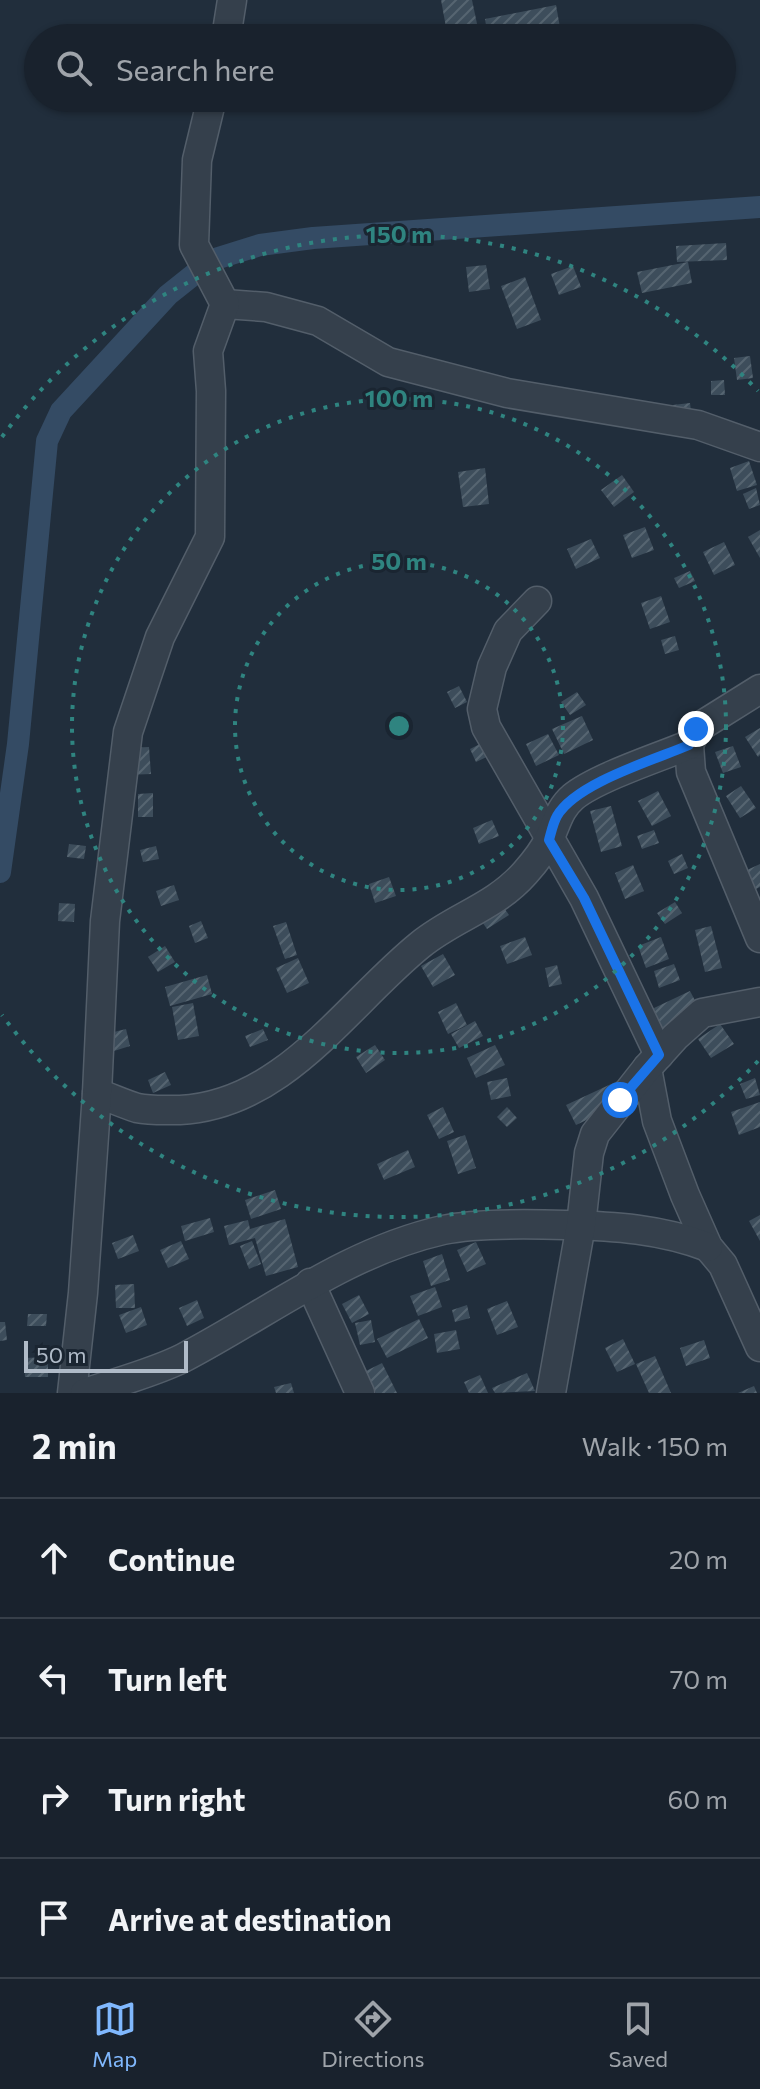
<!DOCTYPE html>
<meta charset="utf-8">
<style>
:root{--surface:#19222d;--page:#262f39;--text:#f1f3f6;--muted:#9fa4aa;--line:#373f49;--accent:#80b8fd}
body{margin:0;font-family:Commissioner,sans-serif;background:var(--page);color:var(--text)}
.scale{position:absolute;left:24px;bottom:20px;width:164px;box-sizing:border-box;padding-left:8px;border:4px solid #b0bbc8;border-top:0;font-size:22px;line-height:28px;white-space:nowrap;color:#b0bbc8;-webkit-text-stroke:6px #1a2531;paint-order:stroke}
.stop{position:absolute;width:24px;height:24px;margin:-18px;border:6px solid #1a73e8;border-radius:50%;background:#fff}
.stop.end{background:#1a73e8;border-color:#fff;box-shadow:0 2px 8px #0008}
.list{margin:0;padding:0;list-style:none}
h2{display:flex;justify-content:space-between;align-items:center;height:104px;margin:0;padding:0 32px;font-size:34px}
h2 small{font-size:26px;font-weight:400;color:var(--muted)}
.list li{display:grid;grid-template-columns:52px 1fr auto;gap:24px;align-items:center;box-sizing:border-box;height:120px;padding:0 32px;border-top:2px solid var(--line)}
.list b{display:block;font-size:30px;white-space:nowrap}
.list em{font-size:26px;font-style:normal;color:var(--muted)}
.icon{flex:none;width:44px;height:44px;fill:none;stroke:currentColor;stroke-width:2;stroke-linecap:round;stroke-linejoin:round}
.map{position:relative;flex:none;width:760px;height:1393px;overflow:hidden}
.search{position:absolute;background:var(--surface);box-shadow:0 2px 6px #0004;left:24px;right:24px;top:24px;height:88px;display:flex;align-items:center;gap:20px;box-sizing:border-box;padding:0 28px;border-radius:44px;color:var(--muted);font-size:30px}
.sheet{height:584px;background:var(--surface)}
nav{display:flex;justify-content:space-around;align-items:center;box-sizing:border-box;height:112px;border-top:2px solid var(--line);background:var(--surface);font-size:22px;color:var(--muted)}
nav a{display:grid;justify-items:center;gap:4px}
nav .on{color:var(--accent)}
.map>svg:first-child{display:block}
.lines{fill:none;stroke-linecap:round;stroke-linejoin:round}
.canal{stroke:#344b64;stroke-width:22}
.building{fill:url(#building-hatch)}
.minor-casing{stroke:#535e6a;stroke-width:31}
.minor{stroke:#35404c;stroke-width:28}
.route{stroke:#1a73e8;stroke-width:10}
.ring{fill:none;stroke:#2f8480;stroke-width:4;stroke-dasharray:4 8}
.centre{fill:#2f8480;stroke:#1a2531;stroke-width:4}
.ring-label{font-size:24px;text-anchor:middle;font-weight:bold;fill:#2f8480;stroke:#1a2531;stroke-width:6;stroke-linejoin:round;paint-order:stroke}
</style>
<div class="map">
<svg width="760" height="1393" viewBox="0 0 760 1393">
<defs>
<pattern id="building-hatch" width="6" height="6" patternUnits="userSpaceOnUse" patternTransform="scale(2)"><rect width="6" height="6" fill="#3d4d5b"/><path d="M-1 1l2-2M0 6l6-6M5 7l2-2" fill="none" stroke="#566571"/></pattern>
</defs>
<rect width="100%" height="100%" fill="#212e3c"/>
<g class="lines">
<polyline class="canal" points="0,872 18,744 47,441 61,411 168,295 212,260 260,245 313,238 760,207"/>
</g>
<g class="building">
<polygon points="441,0 472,0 480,38 448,38"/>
<polygon points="556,5 561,33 536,38 488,38 485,19"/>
<polygon points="726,243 727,260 677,262 676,246"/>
<polygon points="688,262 692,283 642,293 637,272"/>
<polygon points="486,265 490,289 469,292 466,267"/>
<polygon points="573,266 581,287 559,295 551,274"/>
<polygon points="525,277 541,320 517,329 501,286"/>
<polygon points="750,356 753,378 737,380 734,358"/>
<polygon points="724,380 725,395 711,395 711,381"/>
<polygon points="690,403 692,419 674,421 673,405"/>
<polygon points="749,461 757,485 737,491 730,468"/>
<polygon points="485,468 489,504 463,507 458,472"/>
<polygon points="622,475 634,492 614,507 601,490"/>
<polygon points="756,488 760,505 749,509 743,494"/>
<polygon points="645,527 654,550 632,558 623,535"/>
<polygon points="760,530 760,558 748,537"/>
<polygon points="591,539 600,558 576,569 567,549"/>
<polygon points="724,542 735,565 714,575 703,552"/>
<polygon points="690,571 695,581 679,588 674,578"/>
<polygon points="661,596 670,622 650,629 641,603"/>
<polygon points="675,636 679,650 665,654 661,640"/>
<polygon points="459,686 467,702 455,708 447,692"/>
<polygon points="577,692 586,705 570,715 561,702"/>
<polygon points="582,716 593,740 564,754 552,729"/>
<polygon points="760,728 760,755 758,757 745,737"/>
<polygon points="548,734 559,755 536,766 526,744"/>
<polygon points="488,740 495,753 476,762 470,749"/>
<polygon points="733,746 741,767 723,773 715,752"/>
<polygon points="149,747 151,774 127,775 126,748"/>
<polygon points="741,786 756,808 740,818 726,796"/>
<polygon points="658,791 671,816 652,826 638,801"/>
<polygon points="153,793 153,817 138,817 138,794"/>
<polygon points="611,806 622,846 601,852 590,811"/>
<polygon points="492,820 499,836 479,844 473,828"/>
<polygon points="654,830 659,843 642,849 637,836"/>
<polygon points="69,844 86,846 84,859 67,857"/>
<polygon points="156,846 159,859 143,862 140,850"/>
<polygon points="682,854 688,868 674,874 668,861"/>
<polygon points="760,864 760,887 756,889 747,870"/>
<polygon points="633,865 644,891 625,899 615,873"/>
<polygon points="389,877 396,896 375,903 369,884"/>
<polygon points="174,885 179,900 161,906 156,891"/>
<polygon points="495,895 509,915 487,929 474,910"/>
<polygon points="675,902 682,913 665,924 657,913"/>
<polygon points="59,903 75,904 74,922 58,921"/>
<polygon points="201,921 208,938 195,943 189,926"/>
<polygon points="286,922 297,955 285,959 273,926"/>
<polygon points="711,926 722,968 705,972 695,930"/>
<polygon points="525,937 532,955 507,964 500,946"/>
<polygon points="661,937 669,959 646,968 638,946"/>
<polygon points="165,946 175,962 158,972 148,957"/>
<polygon points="443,954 455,975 433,987 421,966"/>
<polygon points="298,958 309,983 287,993 276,968"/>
<polygon points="674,964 680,980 659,988 654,971"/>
<polygon points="557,965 562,984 549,987 545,968"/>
<polygon points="207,975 212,994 170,1006 165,987"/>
<polygon points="690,991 700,1010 645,1036 635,1017"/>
<polygon points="193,1003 199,1036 178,1040 172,1007"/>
<polygon points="456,1003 467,1025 448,1034 438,1012"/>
<polygon points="475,1021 483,1036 459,1048 451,1034"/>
<polygon points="720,1024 734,1044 711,1058 698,1039"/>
<polygon points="126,1029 130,1046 114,1051 110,1033"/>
<polygon points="263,1029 268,1040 250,1047 245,1036"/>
<polygon points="375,1045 385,1060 366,1073 356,1057"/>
<polygon points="495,1045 505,1065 476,1078 467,1058"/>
<polygon points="165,1072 171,1085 153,1093 148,1080"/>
<polygon points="507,1078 511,1096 491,1100 487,1082"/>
<polygon points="624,1078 633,1098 576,1125 566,1105"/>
<polygon points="755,1078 760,1095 746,1099 740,1084"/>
<polygon points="760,1102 760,1127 739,1135 731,1112"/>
<polygon points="443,1107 454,1132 439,1139 427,1115"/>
<polygon points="507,1107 517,1118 507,1127 497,1117"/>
<polygon points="465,1135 476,1168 458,1174 447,1141"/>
<polygon points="408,1150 415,1167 384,1180 377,1164"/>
<polygon points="275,1190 281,1209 251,1219 245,1200"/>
<polygon points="760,1215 760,1241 749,1221"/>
<polygon points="210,1218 214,1232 185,1241 181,1226"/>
<polygon points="285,1219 298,1267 266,1276 255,1238 229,1245 224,1226 248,1220 250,1229"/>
<polygon points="133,1235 139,1251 118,1259 112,1243"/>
<polygon points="181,1241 189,1259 168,1268 160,1250"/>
<polygon points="252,1241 261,1264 249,1269 240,1246"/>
<polygon points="476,1242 486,1264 467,1272 457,1250"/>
<polygon points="442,1254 450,1280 431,1286 423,1261"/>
<polygon points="134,1284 135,1308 116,1308 115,1285"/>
<polygon points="435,1287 442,1307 418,1316 410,1296"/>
<polygon points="359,1295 369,1314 352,1323 342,1304"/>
<polygon points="197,1300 204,1318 187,1326 179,1308"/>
<polygon points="507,1301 518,1327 497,1335 487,1309"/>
<polygon points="467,1305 470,1318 455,1322 452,1310"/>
<polygon points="141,1307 147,1325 126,1333 119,1315"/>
<polygon points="28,1314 47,1314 46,1326 27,1326"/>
<polygon points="419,1319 428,1338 387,1358 377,1339"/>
<polygon points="371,1320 375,1342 360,1345 355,1323"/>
<polygon points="0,1322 5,1322 7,1340 0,1341"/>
<polygon points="456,1330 460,1349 437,1353 434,1334"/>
<polygon points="623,1339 635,1364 617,1372 605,1348"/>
<polygon points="704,1340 710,1358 686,1366 680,1348"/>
<polygon points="655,1356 671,1393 649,1393 636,1364"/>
<polygon points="48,1357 48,1377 25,1377 24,1358"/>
<polygon points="382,1363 397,1393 376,1393 366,1371"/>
<polygon points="527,1373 535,1391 495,1393 492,1388"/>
<polygon points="480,1375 488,1393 469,1393 464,1382"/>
<polygon points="291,1383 294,1393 276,1393 274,1387"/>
<polygon points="754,1386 757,1393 738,1393"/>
</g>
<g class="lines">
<g class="minor-casing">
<g id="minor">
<polyline points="226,38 232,0"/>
<polyline points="225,304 266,307 318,321 388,362 507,393 698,425 760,447"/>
<polyline points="537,601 508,631 492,667 482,709 486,727 584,898 659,1055"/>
<polyline points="760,689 696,729 689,745 691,772 760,938"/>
<polyline points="647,1068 657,1121 685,1195 708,1247 723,1265 760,1347"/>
<path d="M97,1093C111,1098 124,1104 137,1108C151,1111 166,1110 180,1110C284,1105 346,1005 420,945C454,917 494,908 525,873C533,864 544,850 549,839C557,823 559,809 573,797C596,778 659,757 689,745"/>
<polyline points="310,1283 360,1393"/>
<polyline points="72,1393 83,1293 97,1093 105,921 128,732 160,637 210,537 211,391 208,351 225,304 194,245 197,160 212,98"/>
<path d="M85,1393C117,1382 153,1373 183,1358C269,1313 346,1252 443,1230C475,1223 532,1224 565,1225C614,1226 661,1229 708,1247"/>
<polyline points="551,1393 581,1225 589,1153 595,1134 647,1068 675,1037 702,1013 760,1002"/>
</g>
</g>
<use href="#minor" class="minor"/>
</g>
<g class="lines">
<path class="route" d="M620,1100L659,1055L584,898L549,840C551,833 553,823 557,816C576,783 654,760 689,745L696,729"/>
</g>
<g class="ring">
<circle cx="399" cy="726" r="164"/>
<circle cx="399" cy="726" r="327"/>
<path d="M758 1061A491 491 0 0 1 2 1015M2 437A491 491 0 0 1 758 391"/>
</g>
<circle cx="399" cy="726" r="12" class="centre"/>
<g class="ring-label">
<text x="399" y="243">150 m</text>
<text x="399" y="407">100 m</text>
<text x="399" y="570">50 m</text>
</g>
</svg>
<div class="scale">50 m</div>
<div class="stop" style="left:620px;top:1100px"></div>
<div class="stop end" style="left:696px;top:729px"></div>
<div class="search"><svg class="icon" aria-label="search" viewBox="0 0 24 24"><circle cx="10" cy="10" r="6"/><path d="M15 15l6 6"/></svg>Search here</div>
</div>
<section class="sheet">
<h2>2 min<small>Walk · 150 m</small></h2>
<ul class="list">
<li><svg class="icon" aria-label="ahead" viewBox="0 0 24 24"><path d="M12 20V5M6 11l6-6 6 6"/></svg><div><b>Continue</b></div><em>20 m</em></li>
<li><svg class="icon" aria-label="left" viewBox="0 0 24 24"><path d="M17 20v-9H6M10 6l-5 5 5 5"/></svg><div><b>Turn left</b></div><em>70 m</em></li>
<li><svg class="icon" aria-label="right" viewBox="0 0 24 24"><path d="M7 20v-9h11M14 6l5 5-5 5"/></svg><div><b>Turn right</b></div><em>60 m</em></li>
<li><svg class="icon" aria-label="arrive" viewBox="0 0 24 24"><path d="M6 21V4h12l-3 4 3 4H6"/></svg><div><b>Arrive at destination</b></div></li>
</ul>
</section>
<nav>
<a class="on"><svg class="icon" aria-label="map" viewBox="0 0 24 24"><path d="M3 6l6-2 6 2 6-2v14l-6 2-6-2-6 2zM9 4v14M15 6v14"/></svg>Map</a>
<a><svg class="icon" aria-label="directions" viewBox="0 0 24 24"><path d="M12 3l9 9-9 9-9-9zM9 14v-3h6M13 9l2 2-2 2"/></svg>Directions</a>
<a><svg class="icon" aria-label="saved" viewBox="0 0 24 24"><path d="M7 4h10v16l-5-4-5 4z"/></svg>Saved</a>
</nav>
